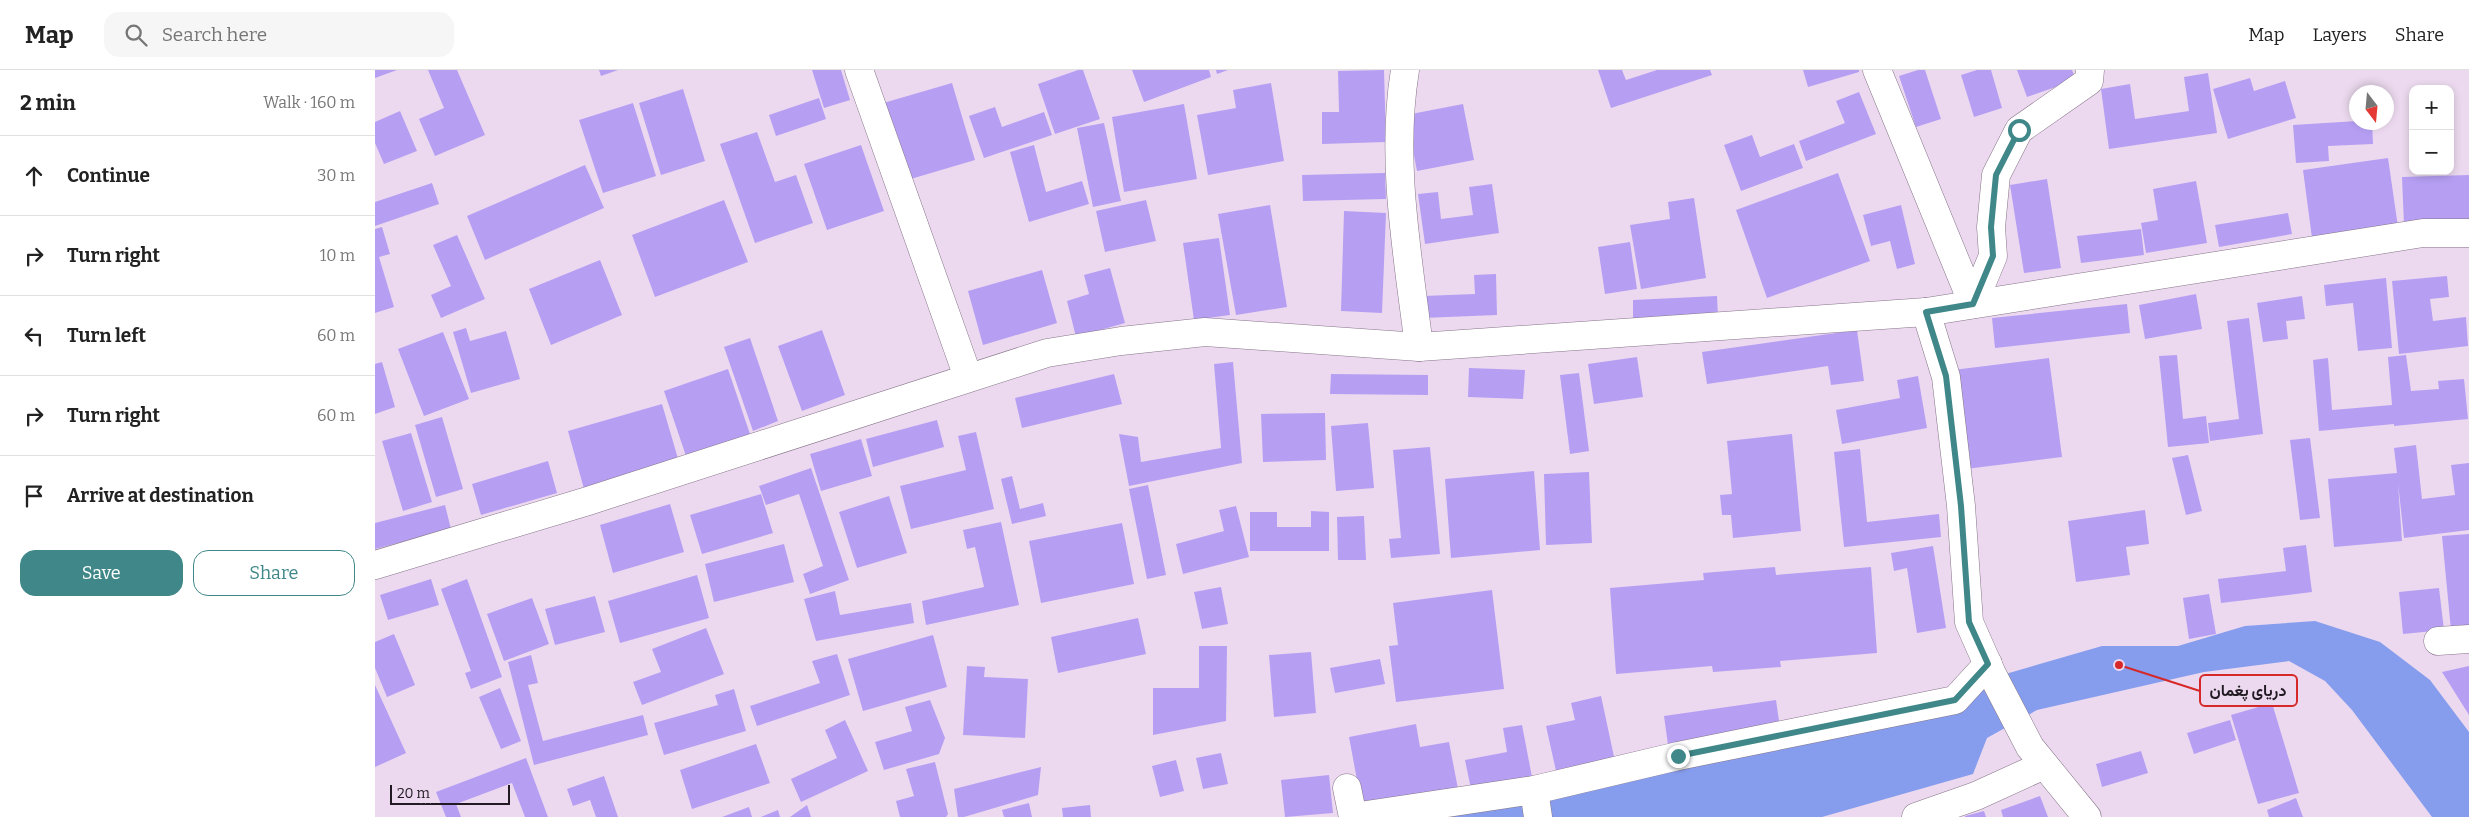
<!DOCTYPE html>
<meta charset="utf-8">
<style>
:root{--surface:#fff;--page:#f6f6f6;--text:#222;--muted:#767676;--line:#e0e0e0;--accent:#3f8788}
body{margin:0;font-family:Bitter,Vazirmatn,serif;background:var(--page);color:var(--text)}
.controls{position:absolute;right:15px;top:15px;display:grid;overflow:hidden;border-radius:10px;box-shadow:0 2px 8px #0003}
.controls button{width:45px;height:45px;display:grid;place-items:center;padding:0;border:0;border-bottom:1px solid var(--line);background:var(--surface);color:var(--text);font:25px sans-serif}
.compass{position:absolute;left:1974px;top:15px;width:45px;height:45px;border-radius:50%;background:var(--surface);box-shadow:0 2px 8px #0003;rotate:164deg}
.scale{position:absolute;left:15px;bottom:12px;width:120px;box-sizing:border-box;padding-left:5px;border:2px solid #211a22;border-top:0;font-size:14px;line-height:18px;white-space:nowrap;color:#211a22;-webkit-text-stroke:4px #ecd9ef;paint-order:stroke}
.stop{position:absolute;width:15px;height:15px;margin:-11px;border:4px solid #3f8788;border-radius:50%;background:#fff}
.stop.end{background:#3f8788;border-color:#fff;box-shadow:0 1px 5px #0008}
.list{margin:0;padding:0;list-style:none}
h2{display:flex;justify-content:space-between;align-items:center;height:65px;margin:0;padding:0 20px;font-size:21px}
h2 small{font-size:16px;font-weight:400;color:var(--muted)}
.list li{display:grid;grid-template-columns:32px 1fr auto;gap:15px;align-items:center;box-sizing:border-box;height:80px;padding:0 20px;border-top:1px solid var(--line)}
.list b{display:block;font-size:19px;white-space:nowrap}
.list em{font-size:16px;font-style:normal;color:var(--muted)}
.actions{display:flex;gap:10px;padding:15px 20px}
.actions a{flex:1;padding:11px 0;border:1px solid var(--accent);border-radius:15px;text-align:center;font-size:18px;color:var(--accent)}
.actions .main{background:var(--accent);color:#fff}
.icon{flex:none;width:28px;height:28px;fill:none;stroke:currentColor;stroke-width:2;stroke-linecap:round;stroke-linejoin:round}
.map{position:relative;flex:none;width:2094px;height:747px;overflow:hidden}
header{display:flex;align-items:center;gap:30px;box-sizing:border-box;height:70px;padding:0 25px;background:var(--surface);border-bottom:1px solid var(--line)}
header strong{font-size:24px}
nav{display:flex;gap:28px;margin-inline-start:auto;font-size:18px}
.search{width:350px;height:45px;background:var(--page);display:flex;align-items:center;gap:12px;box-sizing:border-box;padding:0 18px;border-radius:15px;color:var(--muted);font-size:19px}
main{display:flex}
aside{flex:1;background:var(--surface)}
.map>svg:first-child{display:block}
.water{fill:#869ded}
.building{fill:#b69ff3}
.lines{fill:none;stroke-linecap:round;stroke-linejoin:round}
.street-casing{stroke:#867589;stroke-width:29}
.secondary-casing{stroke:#867589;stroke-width:29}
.street{stroke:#fff;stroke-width:28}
.secondary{stroke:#fff;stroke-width:28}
.route{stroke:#3f8788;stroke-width:6}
.leader{fill:none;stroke:#d62828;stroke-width:2}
.callout-dot{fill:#d62828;stroke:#ecd9ef;stroke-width:2}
.callout{fill:#ecd9ef;stroke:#d62828;stroke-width:2}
.callout-label{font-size:16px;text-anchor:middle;font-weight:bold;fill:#211a22}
</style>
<header>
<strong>Map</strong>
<div class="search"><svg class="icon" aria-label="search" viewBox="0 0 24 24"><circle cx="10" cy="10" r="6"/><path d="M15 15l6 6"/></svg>Search here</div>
<nav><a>Map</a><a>Layers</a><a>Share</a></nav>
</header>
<main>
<aside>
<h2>2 min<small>Walk · 160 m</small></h2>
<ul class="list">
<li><svg class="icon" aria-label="ahead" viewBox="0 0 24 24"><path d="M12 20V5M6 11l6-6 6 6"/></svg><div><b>Continue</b></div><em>30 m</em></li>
<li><svg class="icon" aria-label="right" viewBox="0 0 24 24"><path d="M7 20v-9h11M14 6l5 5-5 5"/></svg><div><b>Turn right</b></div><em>10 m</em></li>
<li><svg class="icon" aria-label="left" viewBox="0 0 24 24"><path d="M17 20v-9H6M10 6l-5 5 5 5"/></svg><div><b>Turn left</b></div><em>60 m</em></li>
<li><svg class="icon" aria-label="right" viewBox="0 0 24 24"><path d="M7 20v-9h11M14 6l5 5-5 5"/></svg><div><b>Turn right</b></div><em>60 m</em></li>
<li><svg class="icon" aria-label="arrive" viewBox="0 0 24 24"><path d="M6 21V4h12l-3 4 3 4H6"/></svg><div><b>Arrive at destination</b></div></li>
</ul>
<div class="actions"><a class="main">Save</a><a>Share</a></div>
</aside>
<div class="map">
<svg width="2094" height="747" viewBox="0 0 2094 747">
<rect width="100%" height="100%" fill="#ecd9ef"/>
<polygon class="water" points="1940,551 2005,572 2055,610 2094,662 2094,747 2057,747 1977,640 1950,611 1914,591 1829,602 1662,640 1612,668 1598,704 1447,747 1006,747 1592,621 1634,603 1727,576 1803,576 1870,556"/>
<g class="building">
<polygon points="0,0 22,0 0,8"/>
<polygon points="53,0 82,0 110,65 60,86 44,49 69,38"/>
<polygon points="224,0 243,0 226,6"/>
<polygon points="437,0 466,0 475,30 449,38"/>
<polygon points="703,0 708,0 725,49 680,64 663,14"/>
<polygon points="757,0 834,0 836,7 769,32"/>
<polygon points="841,0 853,0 842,4"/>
<polygon points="1009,0 1011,72 947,74 947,42 964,42 963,1"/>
<polygon points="1223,0 1247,0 1251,10 1282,0 1335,0 1337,5 1236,38"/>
<polygon points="1428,0 1484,0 1484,2 1433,17"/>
<polygon points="1543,0 1550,0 1566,49 1541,57 1524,6"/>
<polygon points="1602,0 1616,0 1627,38 1599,47 1586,5"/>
<polygon points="1642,0 1697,0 1701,10 1652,27"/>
<polygon points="1833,3 1842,63 1734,79 1726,19 1755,14 1760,49 1814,41 1809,7"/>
<polygon points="1875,8 1879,21 1910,11 1921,48 1853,69 1838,19"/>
<polygon points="577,13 600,90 529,111 505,34"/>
<polygon points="896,13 909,91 833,105 822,45 861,38 858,20"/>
<polygon points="308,19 330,91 286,105 264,33"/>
<polygon points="1484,22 1501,64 1431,91 1424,71 1470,53 1461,31"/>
<polygon points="444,28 451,49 401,66 394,45"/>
<polygon points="258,33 281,106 228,123 204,50"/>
<polygon points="809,34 822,109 749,122 737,47"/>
<polygon points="1088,34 1099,90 1042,101 1031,45"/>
<polygon points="620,37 627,57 669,42 677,65 609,88 594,46"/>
<polygon points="25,41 42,81 9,94 0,73 0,52"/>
<polygon points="1982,51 1997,52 1998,74 1953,76 1954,91 1921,93 1918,55"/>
<polygon points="729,53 746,131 718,137 702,58"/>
<polygon points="382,62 400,112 421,105 438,153 380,173 345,74"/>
<polygon points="1377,65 1385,87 1419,74 1428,98 1366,121 1349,75"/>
<polygon points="486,75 509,141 452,160 429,94"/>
<polygon points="659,75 671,122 707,111 714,134 654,152 635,82"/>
<polygon points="2013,88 2023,157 1937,168 1928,100"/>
<polygon points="210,95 229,138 110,190 92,146"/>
<polygon points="1010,103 1011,129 928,131 927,105"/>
<polygon points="1463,103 1495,191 1392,228 1361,140"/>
<polygon points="2094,105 2094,153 2029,155 2027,107"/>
<polygon points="1672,109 1686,198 1649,203 1635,115"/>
<polygon points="1821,111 1832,173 1771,183 1766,153 1783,150 1778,119"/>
<polygon points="57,113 64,134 0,156 0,132"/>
<polygon points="1117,114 1124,163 1050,174 1043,124 1063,122 1066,149 1098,145 1094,117"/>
<polygon points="1319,128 1331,208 1266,219 1255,155 1295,149 1293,132"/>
<polygon points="349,130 373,192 280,227 257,165"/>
<polygon points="771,130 781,171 730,182 721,141"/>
<polygon points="895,135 912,237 861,245 843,144"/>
<polygon points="1526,135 1540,194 1522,199 1515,171 1496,176 1488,145"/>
<polygon points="969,141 1011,143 1007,243 966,241"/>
<polygon points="1913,143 1917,164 1844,177 1840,155"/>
<polygon points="7,157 15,184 4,187 19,237 0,243 0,159"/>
<polygon points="1766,159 1769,185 1706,193 1702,166"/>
<polygon points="82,165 110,229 66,248 56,225 76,216 58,175"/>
<polygon points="844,168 855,245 819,250 808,173"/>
<polygon points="1255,172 1262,219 1230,224 1223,177"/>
<polygon points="225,190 247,245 176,275 154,219"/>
<polygon points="735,198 750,253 701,267 692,231 714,224 709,205"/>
<polygon points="667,200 682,253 608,275 593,221"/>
<polygon points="1121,204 1122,245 1048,248 1048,226 1100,224 1099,205"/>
<polygon points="2072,206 2074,227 2055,229 2058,251 2091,247 2093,276 2024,284 2017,211"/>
<polygon points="2011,208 2017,278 1983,281 1978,233 1951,236 1949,215"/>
<polygon points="1821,224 1827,259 1770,269 1764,235"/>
<polygon points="1342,226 1343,247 1258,251 1258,230"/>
<polygon points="1927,226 1930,249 1911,251 1913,269 1888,272 1882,233"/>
<polygon points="1752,234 1755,263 1620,278 1617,248"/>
<polygon points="1874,248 1888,364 1835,371 1833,353 1864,349 1852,251"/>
<polygon points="91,258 95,271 131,261 145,309 96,323 78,262"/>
<polygon points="447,260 470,325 427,341 403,276"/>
<polygon points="1482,260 1489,311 1456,315 1453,296 1332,314 1327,282"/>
<polygon points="68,262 94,329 49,346 23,279"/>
<polygon points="375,268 403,351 378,361 349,277"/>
<polygon points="1802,285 1808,349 1831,346 1834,373 1793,377 1784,286"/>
<polygon points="2031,285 2036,321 2064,319 2063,311 2089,309 2093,349 2019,356 2019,354 1944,361 1938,290 1953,288 1957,340 2017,335 2013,287"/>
<polygon points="1262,287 1268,327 1219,334 1213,294"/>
<polygon points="1674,288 1687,387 1591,399 1578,300"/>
<polygon points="7,292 20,337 0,344 0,294"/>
<polygon points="858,292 867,393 754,416 744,364 763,367 766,392 846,378 839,294"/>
<polygon points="1094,298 1150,300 1148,329 1093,327"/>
<polygon points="353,299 375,364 311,386 289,321"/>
<polygon points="1204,303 1214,381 1195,384 1185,305"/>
<polygon points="739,304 747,334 647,358 640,328"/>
<polygon points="956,304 1053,305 1053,325 955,324"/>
<polygon points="1543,306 1552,358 1467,374 1461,340 1525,328 1522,310"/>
<polygon points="287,334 304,392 209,419 193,361"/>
<polygon points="950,343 951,390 888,392 886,344"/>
<polygon points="67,347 88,419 61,427 40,355"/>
<polygon points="562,350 569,377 498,397 491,369"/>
<polygon points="993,353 999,418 961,421 956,356"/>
<polygon points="601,362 619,439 536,459 525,416 591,400 583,366"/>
<polygon points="36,363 57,432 28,441 7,371"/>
<polygon points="1417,364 1426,461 1358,468 1356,445 1347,445 1345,425 1357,424 1352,371"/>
<polygon points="1935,368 1945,448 1925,450 1915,370"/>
<polygon points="486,369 497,406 446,421 435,384"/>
<polygon points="2041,375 2047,429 2080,425 2076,395 2094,393 2094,460 2029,468 2023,413 2027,471 1959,477 1953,409 2022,403 2019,378"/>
<polygon points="1055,377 1065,484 1016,488 1014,469 1026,468 1018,380"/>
<polygon points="1485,379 1492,452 1564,444 1566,467 1469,477 1459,382"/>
<polygon points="1813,385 1827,441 1811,445 1797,388"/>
<polygon points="173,391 182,423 106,445 97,414"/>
<polygon points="436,398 474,510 435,524 428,504 448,496 424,424 391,435 384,416"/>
<polygon points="1159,401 1165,480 1076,488 1070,409"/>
<polygon points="1214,402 1217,473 1171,475 1169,404"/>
<polygon points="637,406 645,439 668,433 671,446 637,454 626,409"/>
<polygon points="773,415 791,505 772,509 754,419"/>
<polygon points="386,424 398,463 327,484 315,445"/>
<polygon points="514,426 532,483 482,498 464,442"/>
<polygon points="295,434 309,482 238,503 225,455"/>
<polygon points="70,435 76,459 0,479 0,453"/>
<polygon points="861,436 874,487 808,504 801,474 849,461 844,440"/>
<polygon points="1770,440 1774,474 1751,477 1755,505 1701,512 1693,451"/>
<polygon points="936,441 954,442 954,481 875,481 875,442 902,442 902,457 936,457"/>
<polygon points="989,446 991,490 963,490 962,447"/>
<polygon points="626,452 644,535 551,555 547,531 609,517 600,477 592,479 588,460"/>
<polygon points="747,453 759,514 666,533 654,471"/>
<polygon points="2094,464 2094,558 2076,560 2067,466"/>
<polygon points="409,474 419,512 339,532 330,494"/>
<polygon points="1931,475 1937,522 1846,533 1843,509 1911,501 1908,478"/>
<polygon points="1558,476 1571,558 1542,563 1532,498 1519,501 1516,483"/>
<polygon points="1400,497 1401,505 1496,497 1502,583 1405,591 1406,597 1338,602 1337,596 1241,604 1235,518 1329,510 1328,503"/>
<polygon points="322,505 334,548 245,573 233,531"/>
<polygon points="56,509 64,535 13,550 5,525"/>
<polygon points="92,509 127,607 96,619 90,603 96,601 66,519"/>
<polygon points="846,517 853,554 827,559 819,522"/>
<polygon points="2064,518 2069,560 2028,564 2024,522"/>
<polygon points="1117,520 1129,619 1021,632 1014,576 1023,575 1018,533"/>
<polygon points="460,521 465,545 536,533 539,553 441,571 429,529"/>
<polygon points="1834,524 1841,564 1814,569 1808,528"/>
<polygon points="220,526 230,562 180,575 170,539"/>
<polygon points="157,528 174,574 129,591 112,544"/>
<polygon points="763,548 771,584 683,603 676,567"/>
<polygon points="331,558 349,604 267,635 258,612 286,602 277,579"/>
<polygon points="19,564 40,615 12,627 0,598 0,572"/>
<polygon points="558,565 572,617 488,641 473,589"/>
<polygon points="824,576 852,576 851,651 778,665 778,618 824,618"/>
<polygon points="936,582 941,643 899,647 894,585"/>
<polygon points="462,584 475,625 382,656 375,636 445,613 437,591"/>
<polygon points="156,585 163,613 153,615 168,671 268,645 273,665 159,695 133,592"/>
<polygon points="1005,589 1010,614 960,623 955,598"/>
<polygon points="592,596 610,597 609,607 653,609 650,668 588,665"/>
<polygon points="2094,596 2094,645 2067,602"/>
<polygon points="0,615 31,683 0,697"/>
<polygon points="125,618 146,671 126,679 104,627"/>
<polygon points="359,619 371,661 289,685 279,653 343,635 340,625"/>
<polygon points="1226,626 1241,696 1181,701 1171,656 1200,650 1196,633"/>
<polygon points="555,630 570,668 564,684 509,700 500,672 537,661 530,637"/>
<polygon points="1401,630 1405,658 1293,675 1289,646"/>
<polygon points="1897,633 1924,723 1883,734 1856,645"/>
<polygon points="470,650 493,701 426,732 416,709 462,688 450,660"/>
<polygon points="1855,650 1861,670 1819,684 1812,663"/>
<polygon points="1041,654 1045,677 1074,672 1084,724 988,742 974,667"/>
<polygon points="1147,655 1157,707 1096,719 1090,690 1132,682 1128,658"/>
<polygon points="381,674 395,713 317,739 305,700"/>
<polygon points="1766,681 1773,703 1727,717 1721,694"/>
<polygon points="846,683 853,714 828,719 821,688"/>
<polygon points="151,688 173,747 150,747 137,713 81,734 86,747 71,747 61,722"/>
<polygon points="801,690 809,721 785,727 777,696"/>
<polygon points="560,692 573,744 571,747 525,747 521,731 539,726 531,699"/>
<polygon points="666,697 663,725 589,747 583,747 579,719"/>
<polygon points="954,705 958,743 910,747 906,710"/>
<polygon points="229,706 243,747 221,747 215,730 198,736 192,719"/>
<polygon points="1665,726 1673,747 1628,747 1626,740"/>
<polygon points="1921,728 1928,747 1894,747 1892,740"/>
<polygon points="654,733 657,747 629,747 627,740"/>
<polygon points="432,735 436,747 415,747"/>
<polygon points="715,735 716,747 688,747 687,738"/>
<polygon points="374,737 377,747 347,747"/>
<polygon points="403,740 405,747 386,747"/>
<polygon points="1609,741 1611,747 1590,747 1590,746"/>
</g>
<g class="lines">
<g class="street-casing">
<g id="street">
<polyline points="484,0 593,307"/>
<path d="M1030,0C1015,92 1033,186 1044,277"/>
<polyline points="1502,0 1598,234"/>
<polyline points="1598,234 1618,186 1616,157 1621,105 1644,60 1714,11 1715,0"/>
<polyline points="1551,242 1571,307 1586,436 1594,552 1617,604 1655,677 1712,747"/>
<polyline points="2063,571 2094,569"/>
<polyline points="972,718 978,747"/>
<polyline points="1159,720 1163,747"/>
<polyline points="978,747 1159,720 1303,686 1580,630 1613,594"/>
<polyline points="1541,747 1601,726 1669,695"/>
</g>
</g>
<g class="secondary-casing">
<polyline id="secondary" points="0,495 213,431 672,283 746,271 830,262 1044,277 1551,242 2048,163 2094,163"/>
</g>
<use href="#street" class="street"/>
<use href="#secondary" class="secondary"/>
</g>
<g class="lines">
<polyline class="route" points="1303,686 1580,630 1613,594 1594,552 1586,436 1571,306 1551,242 1598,234 1618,186 1616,157 1621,105 1644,60"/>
</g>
<path class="leader" d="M1744 595L1825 621"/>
<circle class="callout-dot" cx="1744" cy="595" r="5"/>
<rect class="callout" x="1825" y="605" width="97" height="31" rx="5"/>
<g class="callout-label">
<text x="1873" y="626">دریای پغمان</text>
</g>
</svg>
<div class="controls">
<button>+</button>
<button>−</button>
</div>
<svg class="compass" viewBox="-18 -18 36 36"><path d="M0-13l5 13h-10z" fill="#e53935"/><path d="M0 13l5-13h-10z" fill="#767676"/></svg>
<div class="scale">20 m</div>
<div class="stop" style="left:1644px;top:60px"></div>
<div class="stop end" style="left:1303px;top:686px"></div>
</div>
</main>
